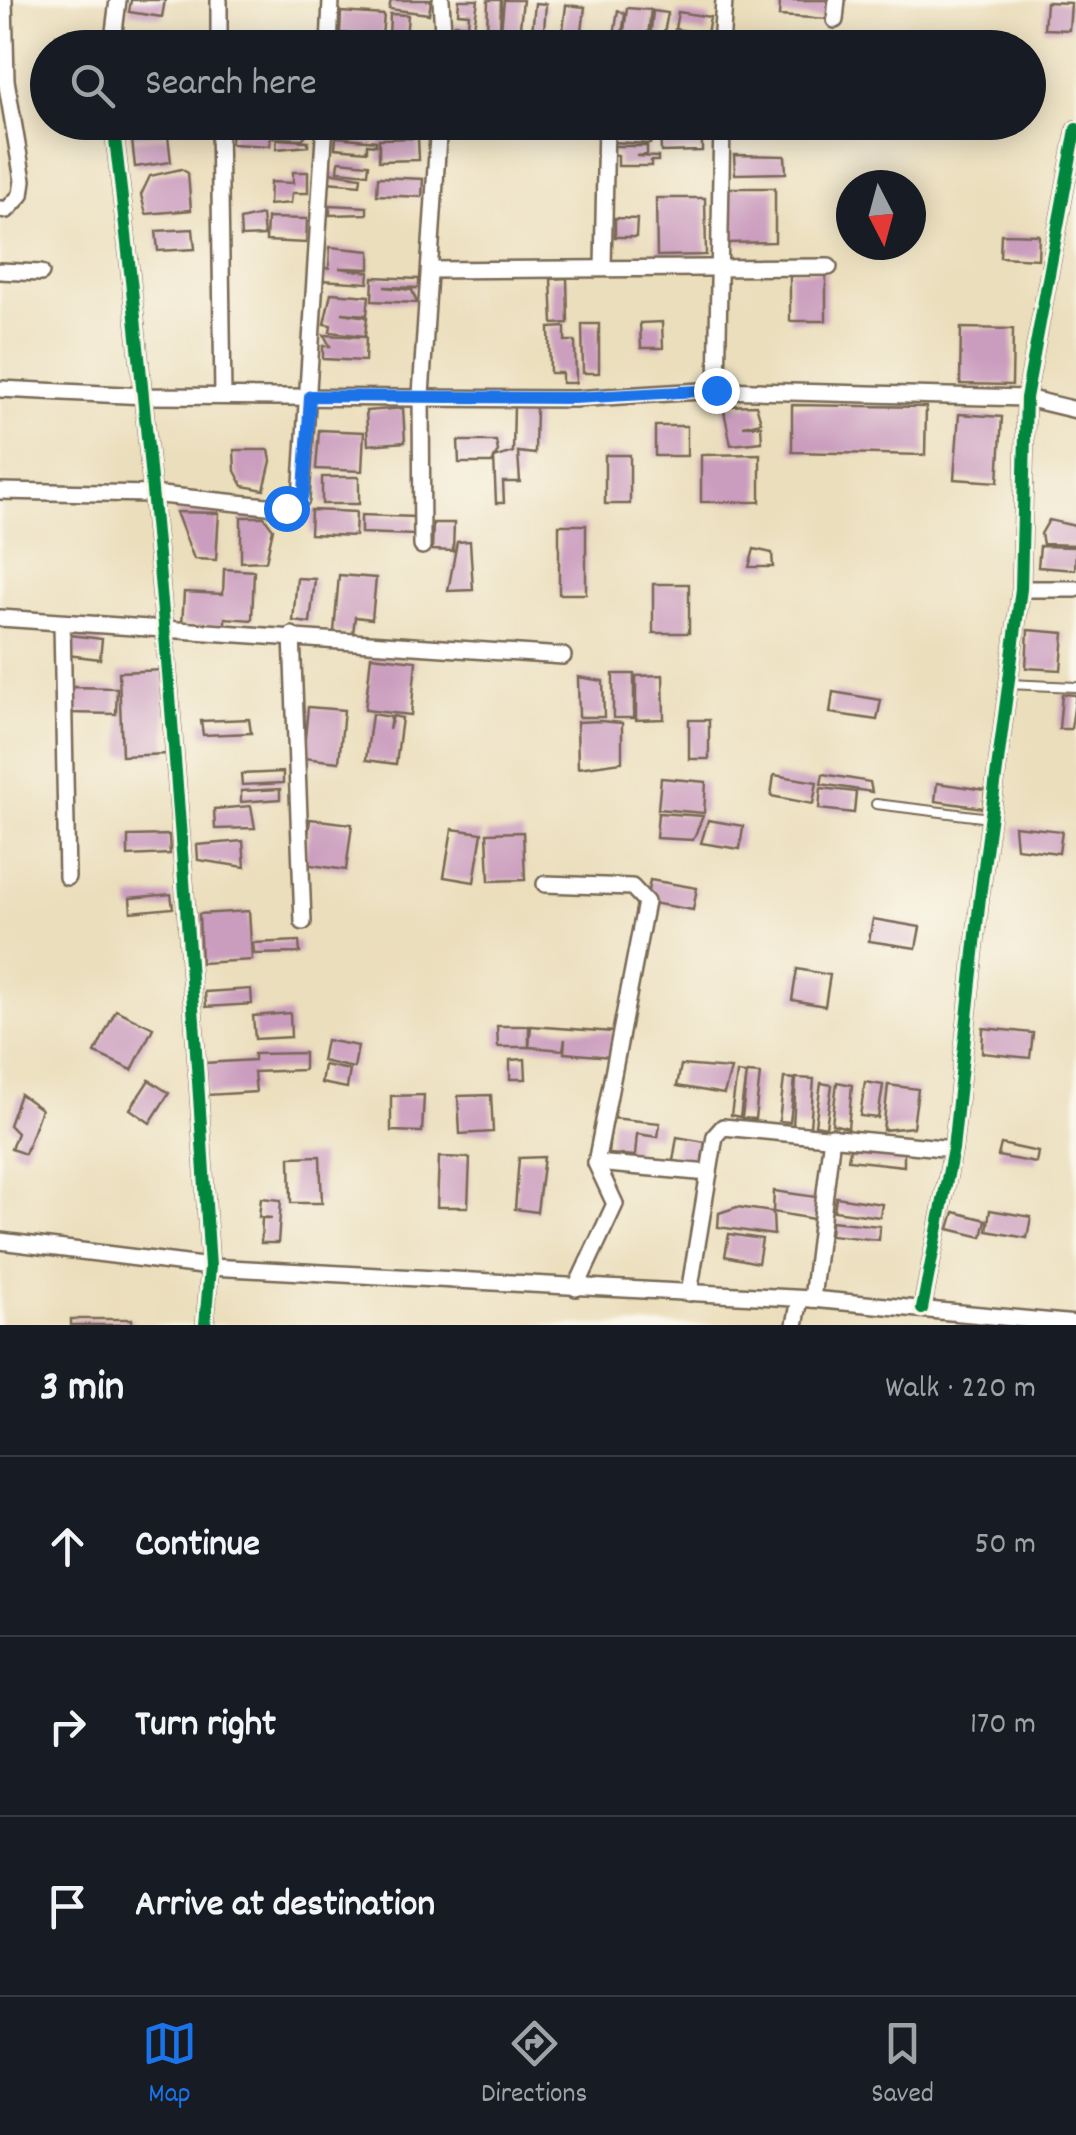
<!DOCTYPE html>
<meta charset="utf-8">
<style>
:root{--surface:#171b24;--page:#242831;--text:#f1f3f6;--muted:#9ea1a6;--line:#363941;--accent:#1a73e8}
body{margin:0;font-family:Dekko,sans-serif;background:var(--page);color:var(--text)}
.compass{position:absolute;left:836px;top:170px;width:90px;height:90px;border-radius:50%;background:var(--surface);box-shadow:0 5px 25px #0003;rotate:174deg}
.stop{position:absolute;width:30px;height:30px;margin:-22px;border:8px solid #1a73e8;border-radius:50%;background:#fff}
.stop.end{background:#1a73e8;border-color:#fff;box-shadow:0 2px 10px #0008}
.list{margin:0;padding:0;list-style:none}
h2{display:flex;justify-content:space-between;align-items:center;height:130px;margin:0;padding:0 40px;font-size:42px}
h2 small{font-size:32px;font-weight:400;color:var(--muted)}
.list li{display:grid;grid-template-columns:65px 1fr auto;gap:30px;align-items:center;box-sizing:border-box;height:180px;padding:0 40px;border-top:2px solid var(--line)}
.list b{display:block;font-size:38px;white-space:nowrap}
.list em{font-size:32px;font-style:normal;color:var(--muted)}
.icon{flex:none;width:55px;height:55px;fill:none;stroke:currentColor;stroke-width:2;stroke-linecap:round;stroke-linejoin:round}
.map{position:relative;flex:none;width:1076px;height:1325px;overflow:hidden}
.search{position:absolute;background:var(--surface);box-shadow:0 5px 25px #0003;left:30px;right:30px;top:30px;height:110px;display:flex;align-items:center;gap:25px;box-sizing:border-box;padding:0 35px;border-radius:55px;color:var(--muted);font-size:38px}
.sheet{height:670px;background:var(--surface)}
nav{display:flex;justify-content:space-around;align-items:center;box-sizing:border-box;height:140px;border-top:2px solid var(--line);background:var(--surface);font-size:28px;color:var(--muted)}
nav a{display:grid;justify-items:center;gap:5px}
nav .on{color:var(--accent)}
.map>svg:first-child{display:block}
.building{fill:#ca9cbe}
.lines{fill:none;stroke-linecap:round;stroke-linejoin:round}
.service-casing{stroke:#796955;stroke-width:12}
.minor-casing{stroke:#796955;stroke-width:20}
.service{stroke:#fff;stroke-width:8}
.minor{stroke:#fff;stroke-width:15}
.cycleway-casing{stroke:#fbf7ec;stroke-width:19}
.cycleway{stroke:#00873e;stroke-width:12}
.route{stroke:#1a73e8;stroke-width:12}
</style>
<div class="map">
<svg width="1076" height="1325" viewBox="0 0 1076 1325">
<rect width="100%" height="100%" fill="#fbf7ec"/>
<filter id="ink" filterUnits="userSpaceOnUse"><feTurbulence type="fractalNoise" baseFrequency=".01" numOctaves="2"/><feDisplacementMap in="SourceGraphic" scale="20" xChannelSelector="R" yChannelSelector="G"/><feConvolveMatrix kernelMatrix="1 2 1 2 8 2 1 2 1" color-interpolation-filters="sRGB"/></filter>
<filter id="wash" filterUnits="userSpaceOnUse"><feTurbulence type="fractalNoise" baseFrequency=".0048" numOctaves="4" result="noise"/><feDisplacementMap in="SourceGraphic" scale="40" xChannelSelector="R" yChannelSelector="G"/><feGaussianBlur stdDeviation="2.25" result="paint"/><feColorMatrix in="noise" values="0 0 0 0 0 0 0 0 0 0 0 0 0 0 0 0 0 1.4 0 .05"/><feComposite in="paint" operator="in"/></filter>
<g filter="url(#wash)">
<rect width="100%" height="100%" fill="#ebdebc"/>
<g id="blocks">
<g class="building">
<polygon points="131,0 165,0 162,17 129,12"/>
<polygon points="391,0 431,0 429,14 389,9"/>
<polygon points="459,0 478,0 472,41 454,40 455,24 468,25 469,14 458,13"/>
<polygon points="488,0 501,0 500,33 487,33"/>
<polygon points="504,0 523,0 518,45 500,40"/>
<polygon points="780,0 830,0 829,19 779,16"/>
<polygon points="1046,2 1071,3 1069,30 1044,29"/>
<polygon points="535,3 546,4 543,43 531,42"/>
<polygon points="566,5 585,7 580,48 569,43 569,48 561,48"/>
<polygon points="627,8 651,10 648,37 624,31"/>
<polygon points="618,10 625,14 620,48 612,48"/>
<polygon points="653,11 668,13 661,48 649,48"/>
<polygon points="341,12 384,15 382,36 340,33"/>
<polygon points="678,12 710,17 707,34 675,29"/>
<polygon points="390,14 408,15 406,38 398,37 398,42 389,38"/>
<polygon points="56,35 96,41 94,48 54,48"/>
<polygon points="133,122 164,122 165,134 130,137"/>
<polygon points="283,122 313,122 312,129 302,139 273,138 273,129 294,130"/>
<polygon points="232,123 271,125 270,146 231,144"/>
<polygon points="702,125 702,151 661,152 660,126"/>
<polygon points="620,130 654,131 653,138 650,144 611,142 611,134 620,135"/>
<polygon points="168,136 171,162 135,167 132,140"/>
<polygon points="336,137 376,141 376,145 367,144 367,151 335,148"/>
<polygon points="418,138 419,160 379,161 379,139"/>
<polygon points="277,139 308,141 308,146 276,149"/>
<polygon points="611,146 647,146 647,155 636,156 658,157 658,161 651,161 651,166 618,166 618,155 611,154"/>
<polygon points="734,155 785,156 786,173 735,174"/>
<polygon points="339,161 369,164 368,174 338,171"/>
<polygon points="181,169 188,173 191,210 146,214 141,195 150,176"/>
<polygon points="293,172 308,172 308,193 292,193 291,203 269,205 270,182 293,183"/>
<polygon points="328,172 361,177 360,185 327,182"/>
<polygon points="378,177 423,179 422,197 377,195"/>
<polygon points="725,188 775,188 775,242 726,243"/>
<polygon points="656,198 705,198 706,255 657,256"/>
<polygon points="330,205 367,207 367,214 330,215"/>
<polygon points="262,215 264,236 241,237 240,220"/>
<polygon points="267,218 307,219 306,243 266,241"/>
<polygon points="615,218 637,219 636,237 615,237"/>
<polygon points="193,229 195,249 158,251 156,231"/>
<polygon points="1001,234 1039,235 1038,259 1000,257"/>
<polygon points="330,247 370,251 370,269 339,268 369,272 368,283 321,280 322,269 329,268"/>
<rect x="790" y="271" width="36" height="50"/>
<polygon points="373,277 419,279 419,288 384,287 412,290 417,303 372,301"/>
<polygon points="567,278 568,323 553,324 551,279"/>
<polygon points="331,293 369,296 367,315 342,313 367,317 365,336 330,332 331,325 324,324"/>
<polygon points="662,322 663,348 641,348 640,323"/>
<polygon points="582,324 599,324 599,373 583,373"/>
<polygon points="565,327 565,341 575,341 576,383 562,383 562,373 550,373 549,328"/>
<polygon points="961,328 1013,329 1012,385 960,384"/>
<polygon points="324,335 366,337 365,361 323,359 323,346 330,346"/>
<polygon points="514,405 536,405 535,454 518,452 520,482 503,482 504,503 496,503 494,458 513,452"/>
<polygon points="756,405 761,422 743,426 761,426 762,442 731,445 723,406"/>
<polygon points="792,405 926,407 925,455 792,452"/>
<polygon points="403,408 405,442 368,445 366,411"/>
<polygon points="959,414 1002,417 998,482 954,479"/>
<rect x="655" y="426" width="32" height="30"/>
<polygon points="319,430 364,432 362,471 316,469"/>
<polygon points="458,441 496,441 498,451 492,463 459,463"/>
<polygon points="234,450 269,450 271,461 264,490 243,486 235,471"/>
<polygon points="760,454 760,502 701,502 701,455"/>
<rect x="605" y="455" width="25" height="49"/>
<rect x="322" y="477" width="37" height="27"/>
<polygon points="311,510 356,512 355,536 310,534"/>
<polygon points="176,512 219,513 216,560 194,559"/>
<polygon points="361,515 415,517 414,535 361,533"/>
<polygon points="241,517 264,517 273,529 266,561 241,562"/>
<polygon points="1049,520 1075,526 1076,545 1043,544 1041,534"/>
<polygon points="433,523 454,523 453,551 432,550"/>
<rect x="559" y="525" width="27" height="69"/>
<polygon points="470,541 473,590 448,591 457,542"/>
<polygon points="1040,546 1076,547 1075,570 1038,567"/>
<polygon points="754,549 772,553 773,567 749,567"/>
<polygon points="224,569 254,571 252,620 225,618 225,627 182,625 184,592 223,594"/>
<polygon points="339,575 376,578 372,619 355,617 353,634 334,632"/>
<polygon points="297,578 315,579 310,623 293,621"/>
<rect x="653" y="584" width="36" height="49"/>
<polygon points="1028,630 1064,633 1061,670 1026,668"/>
<polygon points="70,635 102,639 100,659 67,655"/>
<polygon points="371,656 416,661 411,715 365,710"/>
<polygon points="164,670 167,754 122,756 119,672"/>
<rect x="613" y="674" width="21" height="44"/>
<polygon points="663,675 664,719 636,720 636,676"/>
<polygon points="578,677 603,681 604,717 579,717"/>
<polygon points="70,687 117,688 116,714 70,713"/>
<polygon points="833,692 881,700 877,720 830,713"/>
<polygon points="1062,694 1076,695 1071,729 1059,729"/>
<polygon points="308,707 344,710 339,762 303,758"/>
<polygon points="372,714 391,717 389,730 393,716 402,718 396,764 366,760"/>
<polygon points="249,719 251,733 203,735 201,721"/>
<rect x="689" y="720" width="20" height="39"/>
<polygon points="600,721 622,723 622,762 578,768 577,722"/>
<polygon points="283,772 283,783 242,785 241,774"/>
<polygon points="823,774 870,782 872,792 821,784"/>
<polygon points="774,775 817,782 813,804 771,796"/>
<polygon points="661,778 706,782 704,813 658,809"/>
<polygon points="937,783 985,790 983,808 935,801"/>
<polygon points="821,788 856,792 854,813 819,809"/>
<polygon points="280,789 280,799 241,802 241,791"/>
<polygon points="251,806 255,828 215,829 214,809"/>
<polygon points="658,813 703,816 693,840 656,838"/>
<polygon points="310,819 352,824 346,870 304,864"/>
<polygon points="708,820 743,826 740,849 701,843"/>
<polygon points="1014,826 1062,831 1059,853 1016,848"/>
<polygon points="452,829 482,833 474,882 444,877"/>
<polygon points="523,832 525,880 489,881 487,833"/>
<polygon points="169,835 170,854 128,856 128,836"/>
<polygon points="243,841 245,867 198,860 197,845"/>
<polygon points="650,880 697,888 693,910 646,902"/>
<polygon points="171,894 173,908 131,912 130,898"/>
<polygon points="249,911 252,960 201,963 199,914"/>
<polygon points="873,919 920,927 916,948 869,941"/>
<polygon points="299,941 300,953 254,954 253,943"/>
<polygon points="797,969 830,975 825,1006 792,1000"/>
<polygon points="251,989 252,1004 206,1007 205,992"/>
<polygon points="116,1010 153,1028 132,1070 95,1053"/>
<polygon points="290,1013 291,1037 255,1039 253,1016"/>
<polygon points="497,1026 529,1026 529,1047 498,1047"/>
<polygon points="531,1026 613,1032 611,1057 564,1053 565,1039 563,1050 529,1047"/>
<polygon points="983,1028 1033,1033 1030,1058 982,1053"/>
<polygon points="326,1040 358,1046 354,1068 322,1061"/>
<polygon points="304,1053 304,1070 254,1072 256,1092 207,1095 205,1063 254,1060 254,1054"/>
<polygon points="525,1059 526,1079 510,1079 510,1060"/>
<polygon points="324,1065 350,1070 347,1088 321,1083"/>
<polygon points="681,1065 731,1069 724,1094 677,1086"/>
<polygon points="737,1073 746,1074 740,1117 731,1115"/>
<polygon points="747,1073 760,1074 755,1119 742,1118"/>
<polygon points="784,1078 795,1079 790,1122 779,1121"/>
<polygon points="796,1078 814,1079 810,1127 793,1126"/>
<polygon points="149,1080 169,1093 150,1123 130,1109"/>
<polygon points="837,1082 852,1085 848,1128 832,1124"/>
<polygon points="865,1082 883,1085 878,1118 860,1116"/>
<polygon points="821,1083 832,1085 826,1127 815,1125"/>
<polygon points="888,1085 918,1089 913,1127 883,1130"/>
<polygon points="20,1094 41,1109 25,1154 11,1149 17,1133 9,1125"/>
<polygon points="424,1095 422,1132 391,1131 391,1096"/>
<polygon points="491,1095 493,1132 460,1134 458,1096"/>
<polygon points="612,1118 660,1123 658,1137 637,1134 635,1156 608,1154"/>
<polygon points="677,1137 705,1142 701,1166 673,1161"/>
<polygon points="1001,1144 1038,1152 1036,1163 998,1156"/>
<polygon points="850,1148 904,1152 904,1166 848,1160"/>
<polygon points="320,1156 322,1203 291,1203 290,1157"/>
<polygon points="439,1157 470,1158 468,1207 437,1207"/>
<polygon points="544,1157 537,1212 515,1209 519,1158"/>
<polygon points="774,1191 823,1198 819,1220 773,1212"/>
<polygon points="836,1197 882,1204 880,1217 834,1211"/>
<polygon points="261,1198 281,1200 278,1243 261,1243 262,1218 272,1218 259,1217"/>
<polygon points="737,1207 773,1212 774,1235 718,1227 719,1213"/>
<polygon points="990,1210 1031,1217 1027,1238 987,1231"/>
<polygon points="954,1212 986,1220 982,1237 949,1229"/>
<polygon points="831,1221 880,1226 879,1240 830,1235"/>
<polygon points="729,1234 762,1239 758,1263 725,1256"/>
<rect x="71" y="1319" width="61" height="6"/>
</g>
</g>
</g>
<g filter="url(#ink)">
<use href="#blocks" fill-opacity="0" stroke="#796955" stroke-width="2.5"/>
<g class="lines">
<g class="service-casing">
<g id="service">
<polyline points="1008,684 1076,687"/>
<polyline points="876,804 990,818"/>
</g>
</g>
<g class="minor-casing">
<g id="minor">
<polyline points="441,0 444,48"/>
<polyline points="835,20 837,0"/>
<polyline points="329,44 392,48"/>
<polyline points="112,48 118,0"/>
<polyline points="219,48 219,0"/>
<polyline points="329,48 331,0"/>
<polyline points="721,48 724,0"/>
<path d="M113,122C159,503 186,884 210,1267L205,1325"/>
<polyline points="219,122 223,396"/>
<polyline points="0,209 7,210 21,195 23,180 6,80 4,0"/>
<polyline points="603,268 606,122"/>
<polyline points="430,270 829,267"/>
<polyline points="0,271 41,273"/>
<polyline points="0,389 146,396 574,399 717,390 1026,398 1076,410"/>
<polyline points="717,390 722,122"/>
<polyline points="0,491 151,494 286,508 301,499 325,122"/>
<polyline points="422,546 421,395 439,122"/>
<polyline points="1021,589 1076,589"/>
<polyline points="0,618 563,656"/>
<polyline points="62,623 67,877"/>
<polyline points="292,635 303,922"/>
<polyline points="545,884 632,887 646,902 596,1163 615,1204 576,1288"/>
<polyline points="596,1163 709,1173"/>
<polyline points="0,1241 210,1267 812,1299 1076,1324"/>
<polyline points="689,1293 715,1136 723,1127 953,1149"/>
<polyline points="812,1299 832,1136"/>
<polyline points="922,1309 953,1149 980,897 1021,589 1026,398 1076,129"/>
<polyline points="795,1325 800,1299"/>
</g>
</g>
<use href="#service" class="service"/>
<use href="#minor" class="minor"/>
<g class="cycleway-casing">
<g id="cycleway">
<path d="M113,122C159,503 186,884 210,1267L205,1325"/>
<polyline points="922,1309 953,1149 980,897 1021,589 1026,398 1076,129"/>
</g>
</g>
<use href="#cycleway" class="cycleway"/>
</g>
</g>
<g class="lines" filter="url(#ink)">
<polyline class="route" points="286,508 301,500 304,491 310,396 574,398 716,390"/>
</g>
</svg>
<svg class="compass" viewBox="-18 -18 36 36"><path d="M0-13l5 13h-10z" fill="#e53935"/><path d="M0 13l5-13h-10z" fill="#9ea1a6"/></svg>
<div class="stop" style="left:286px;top:508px"></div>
<div class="stop end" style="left:716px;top:390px"></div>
<div class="search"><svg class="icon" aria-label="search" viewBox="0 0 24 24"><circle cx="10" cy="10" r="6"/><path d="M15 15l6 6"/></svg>Search here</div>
</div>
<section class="sheet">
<h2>3 min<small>Walk · 220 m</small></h2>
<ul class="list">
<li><svg class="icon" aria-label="ahead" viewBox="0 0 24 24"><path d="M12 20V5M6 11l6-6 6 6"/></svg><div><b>Continue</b></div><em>50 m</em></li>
<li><svg class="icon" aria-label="right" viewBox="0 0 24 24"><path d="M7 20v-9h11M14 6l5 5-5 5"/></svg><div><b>Turn right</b></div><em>170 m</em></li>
<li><svg class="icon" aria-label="arrive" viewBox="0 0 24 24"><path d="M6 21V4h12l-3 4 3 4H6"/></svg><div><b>Arrive at destination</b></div></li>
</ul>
</section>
<nav>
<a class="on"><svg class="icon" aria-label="map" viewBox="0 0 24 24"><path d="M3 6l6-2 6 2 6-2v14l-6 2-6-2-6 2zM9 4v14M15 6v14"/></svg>Map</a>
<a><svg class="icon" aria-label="directions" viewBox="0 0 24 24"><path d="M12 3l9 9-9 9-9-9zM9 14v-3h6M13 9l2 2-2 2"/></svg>Directions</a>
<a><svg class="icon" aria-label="saved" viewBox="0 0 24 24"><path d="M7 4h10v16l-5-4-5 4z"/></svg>Saved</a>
</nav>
